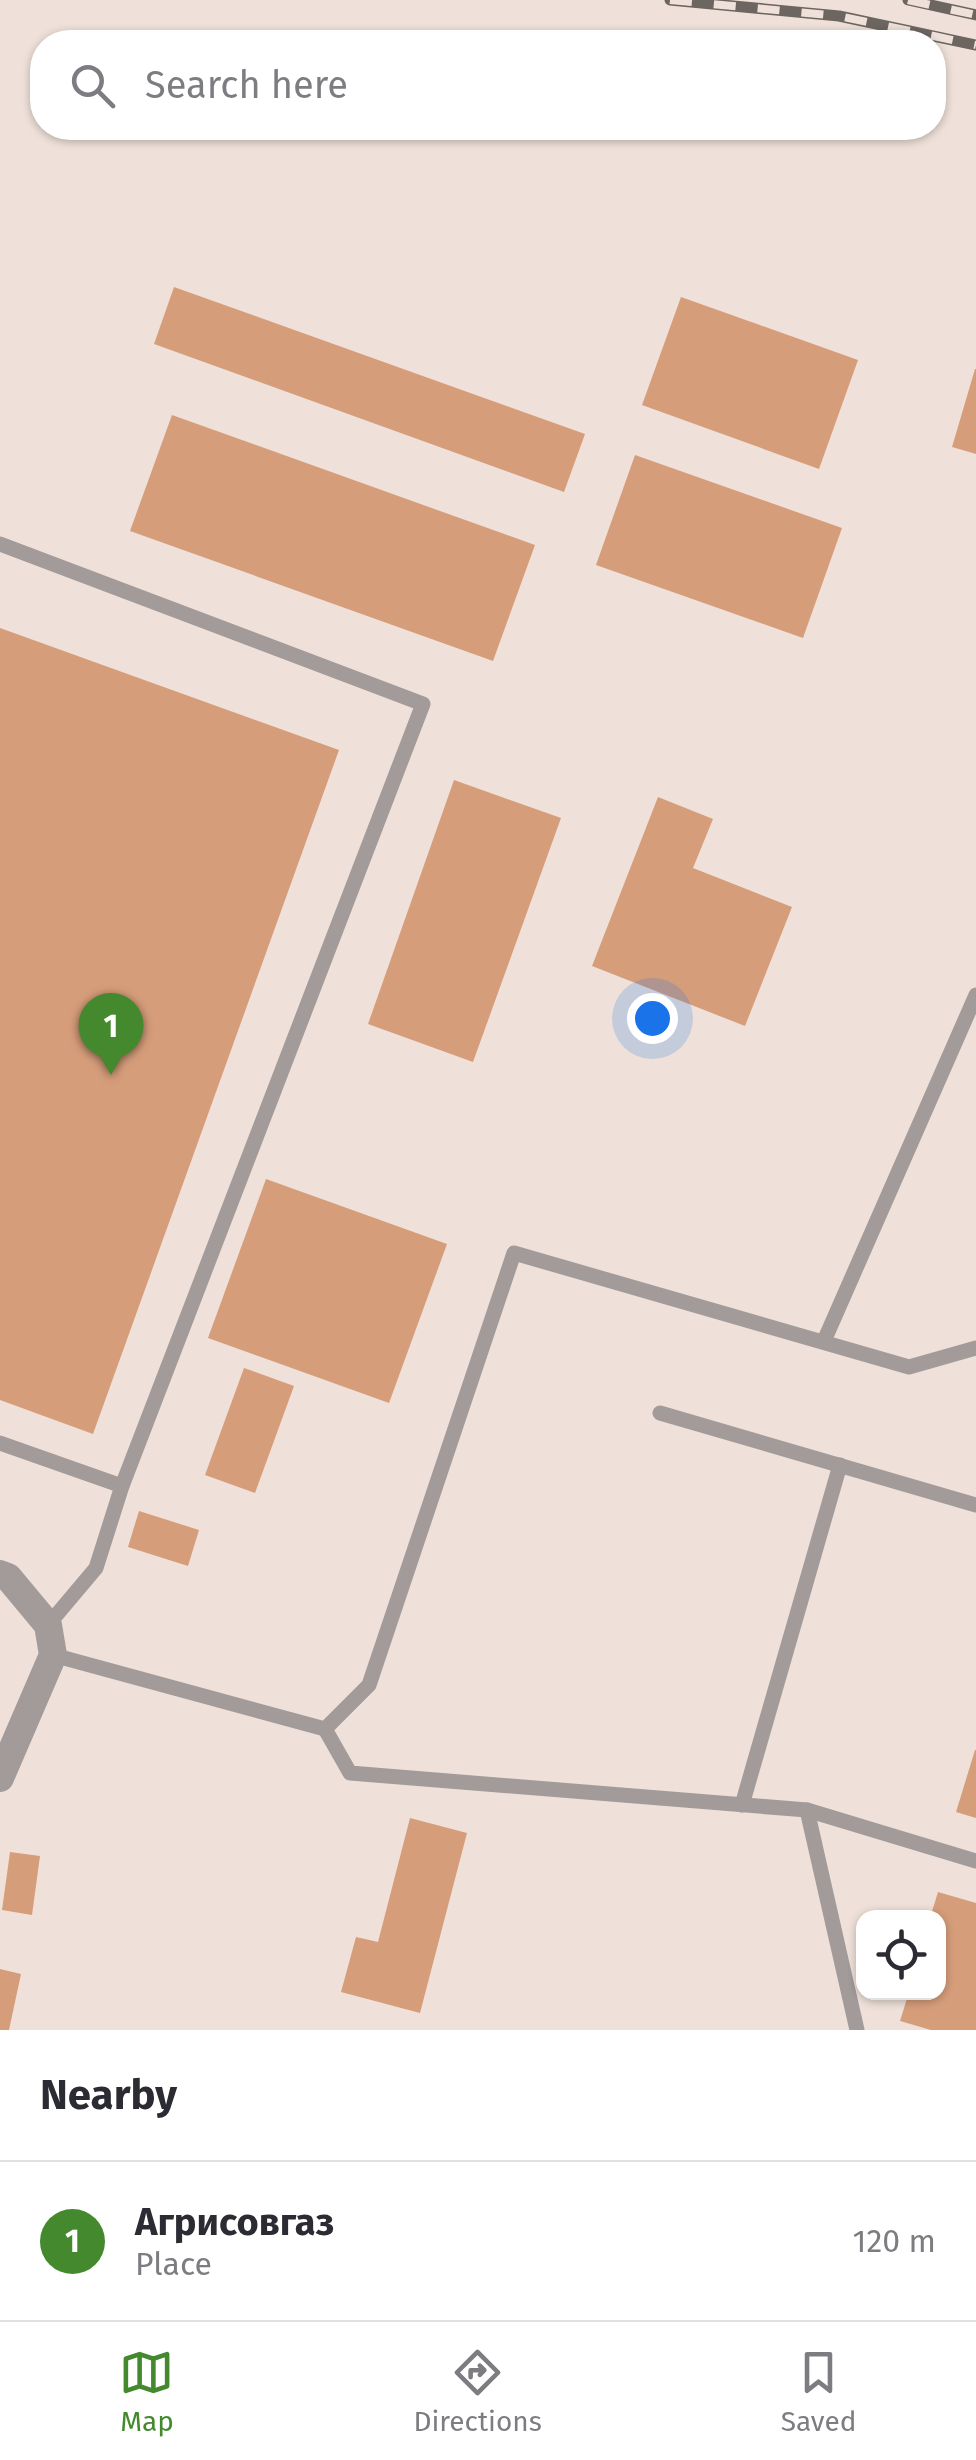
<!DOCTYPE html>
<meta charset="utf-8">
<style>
:root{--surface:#fff;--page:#f7f7f7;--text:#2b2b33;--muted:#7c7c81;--line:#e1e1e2;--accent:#44892d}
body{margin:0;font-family:"Fira Sans",sans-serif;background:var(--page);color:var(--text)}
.controls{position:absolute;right:30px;bottom:30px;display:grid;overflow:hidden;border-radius:20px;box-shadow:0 2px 8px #0004}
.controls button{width:90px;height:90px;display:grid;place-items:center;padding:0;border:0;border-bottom:2px solid var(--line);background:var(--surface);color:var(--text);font:50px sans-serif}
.you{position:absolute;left:652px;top:1018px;width:35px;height:35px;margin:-25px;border:8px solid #fff;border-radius:50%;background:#1a73e8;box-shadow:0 0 0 15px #1a73e833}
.badge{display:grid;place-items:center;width:65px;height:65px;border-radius:50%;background:var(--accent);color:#fff;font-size:32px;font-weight:700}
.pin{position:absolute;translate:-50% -82px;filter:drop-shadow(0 2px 5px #0008)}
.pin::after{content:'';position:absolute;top:52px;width:35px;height:30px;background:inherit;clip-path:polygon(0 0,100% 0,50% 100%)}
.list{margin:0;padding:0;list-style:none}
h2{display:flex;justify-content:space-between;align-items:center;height:130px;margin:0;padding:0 40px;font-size:42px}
h2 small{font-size:32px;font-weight:400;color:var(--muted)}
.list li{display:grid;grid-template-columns:65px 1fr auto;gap:30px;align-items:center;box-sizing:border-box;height:160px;padding:0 40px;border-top:2px solid var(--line)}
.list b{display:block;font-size:38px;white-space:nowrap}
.list p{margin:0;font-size:32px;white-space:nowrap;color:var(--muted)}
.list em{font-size:32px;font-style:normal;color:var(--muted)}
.icon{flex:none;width:55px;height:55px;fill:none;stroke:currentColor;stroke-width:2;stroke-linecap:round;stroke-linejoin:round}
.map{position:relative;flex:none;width:976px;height:2030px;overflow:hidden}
.search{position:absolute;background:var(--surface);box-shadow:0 2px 8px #0004;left:30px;right:30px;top:30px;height:110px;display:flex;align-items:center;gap:25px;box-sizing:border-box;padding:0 35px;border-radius:40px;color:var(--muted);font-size:38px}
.sheet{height:290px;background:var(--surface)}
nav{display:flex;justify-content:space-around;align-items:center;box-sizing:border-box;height:140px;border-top:2px solid var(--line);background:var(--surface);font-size:28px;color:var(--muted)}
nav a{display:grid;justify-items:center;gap:5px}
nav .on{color:var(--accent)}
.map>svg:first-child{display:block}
.building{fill:#d69d7a}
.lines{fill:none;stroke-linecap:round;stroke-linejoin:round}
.service{stroke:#a29b9a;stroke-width:15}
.minor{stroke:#a29b9a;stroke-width:28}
.rail-casing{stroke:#6d6560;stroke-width:11}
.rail{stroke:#efe1d9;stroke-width:8;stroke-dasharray:22;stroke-linecap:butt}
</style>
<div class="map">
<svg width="976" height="2030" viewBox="0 0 976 2030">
<rect width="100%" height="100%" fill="#efe1d9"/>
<g class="building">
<polygon points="174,287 585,434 564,492 154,344"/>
<polygon points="681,297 858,360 819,469 642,405"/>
<polygon points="975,369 976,369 976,454 952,447"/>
<polygon points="172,415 535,545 493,661 130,531"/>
<polygon points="635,455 842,528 803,638 596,565"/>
<polygon points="0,628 339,750 93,1434 0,1400"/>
<polygon points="454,780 561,818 473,1062 368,1024"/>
<polygon points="658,797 713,819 693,868 792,907 745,1026 592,966"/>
<polygon points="266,1179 447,1244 389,1403 208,1338"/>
<polygon points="244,1368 294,1386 255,1493 205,1475"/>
<polygon points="139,1511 199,1530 188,1566 128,1547"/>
<polygon points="975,1750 976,1750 976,1818 956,1812"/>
<polygon points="410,1818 467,1833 420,2013 341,1992 356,1937 378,1942"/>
<polygon points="10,1852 40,1856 32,1915 2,1910"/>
<polygon points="938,1892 976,1903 976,2030 931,2030 900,2021 909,1992 938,1992 938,1918 930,1918"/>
<polygon points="0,1969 21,1974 9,2030 0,2030"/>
</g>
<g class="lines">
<g class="service">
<polyline points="0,544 423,704 122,1486 96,1568 48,1625"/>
<polyline points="824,1341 976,995"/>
<polyline points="660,1413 976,1505"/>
<polyline points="0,1443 122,1486"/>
<polyline points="53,1655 325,1729 369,1685 514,1253 909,1367 976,1348"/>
<polyline points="325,1729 350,1773 807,1810 976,1861"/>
<polyline points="742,1805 840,1465"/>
<polyline points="807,1810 857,2030"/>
</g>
<polyline class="minor" points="0,1574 8,1577 48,1625 53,1655 0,1778"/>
<g class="rail-casing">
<g id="rail">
<polyline points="670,0 839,16 976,45"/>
<polyline points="908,0 976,15"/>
</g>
</g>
<use href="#rail" class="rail"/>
</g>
</svg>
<div class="controls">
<button><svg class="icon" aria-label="locate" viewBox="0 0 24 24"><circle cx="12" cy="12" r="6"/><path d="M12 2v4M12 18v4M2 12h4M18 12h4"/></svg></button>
</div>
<div class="you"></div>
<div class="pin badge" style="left:111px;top:1075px">1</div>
<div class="search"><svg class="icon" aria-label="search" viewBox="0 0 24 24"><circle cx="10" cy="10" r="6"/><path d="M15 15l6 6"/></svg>Search here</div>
</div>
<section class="sheet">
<h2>Nearby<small></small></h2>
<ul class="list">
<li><span class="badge">1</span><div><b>Агрисовгаз</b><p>Place</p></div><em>120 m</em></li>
</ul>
</section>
<nav>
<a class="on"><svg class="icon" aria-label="map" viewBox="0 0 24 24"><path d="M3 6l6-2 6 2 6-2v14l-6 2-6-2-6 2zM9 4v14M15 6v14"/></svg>Map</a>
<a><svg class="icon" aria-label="directions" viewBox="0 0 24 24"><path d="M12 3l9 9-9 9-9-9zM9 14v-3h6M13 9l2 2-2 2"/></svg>Directions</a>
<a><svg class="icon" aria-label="saved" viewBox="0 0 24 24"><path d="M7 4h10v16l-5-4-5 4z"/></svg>Saved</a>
</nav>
